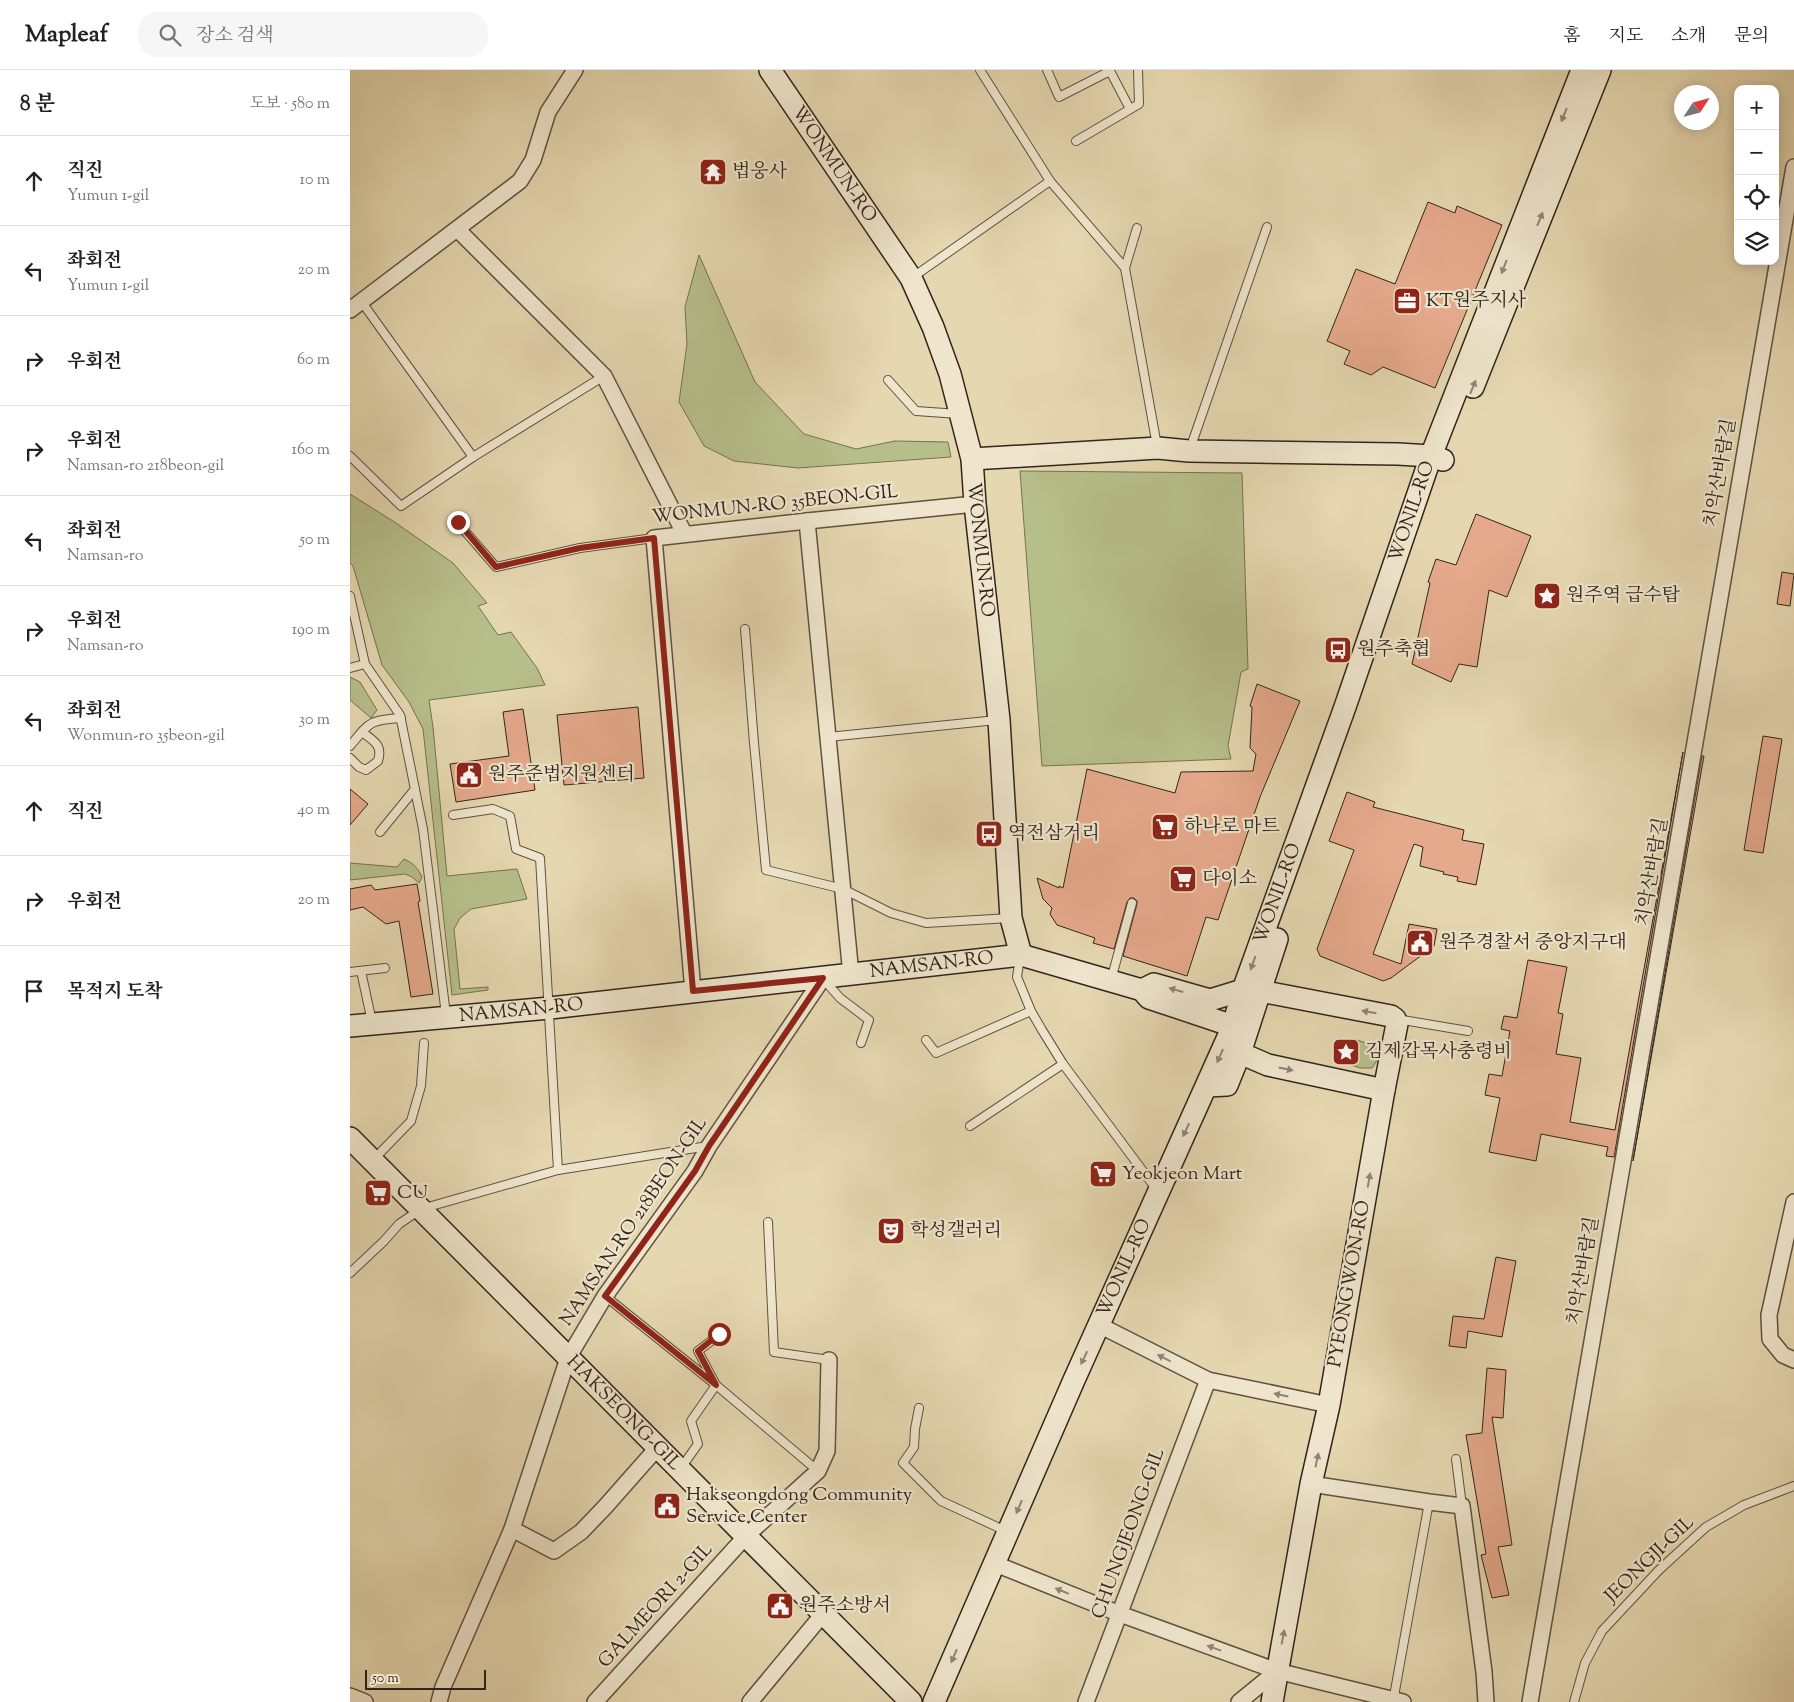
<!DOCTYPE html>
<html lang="ko">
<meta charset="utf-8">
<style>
:root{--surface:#fff;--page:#f6f6f6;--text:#222;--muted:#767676;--line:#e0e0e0}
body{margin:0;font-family:"Sorts Mill Goudy","Noto Serif KR",serif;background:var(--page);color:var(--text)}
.controls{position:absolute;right:15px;top:15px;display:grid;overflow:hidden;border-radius:10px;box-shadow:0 2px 12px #0003}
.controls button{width:45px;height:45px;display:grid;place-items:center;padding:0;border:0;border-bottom:1px solid var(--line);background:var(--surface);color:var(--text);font:25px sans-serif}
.compass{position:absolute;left:1324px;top:15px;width:45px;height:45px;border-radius:50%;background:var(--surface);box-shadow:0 2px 12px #0003;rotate:54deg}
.scale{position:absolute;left:15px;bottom:12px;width:121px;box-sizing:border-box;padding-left:5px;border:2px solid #32251c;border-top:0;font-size:14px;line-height:18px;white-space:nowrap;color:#32251c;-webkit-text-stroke:4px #eee5cc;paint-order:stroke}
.stop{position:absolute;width:15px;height:15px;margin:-11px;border:4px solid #8f2418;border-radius:50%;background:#fff}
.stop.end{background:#8f2418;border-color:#fff;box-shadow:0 1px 5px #0008}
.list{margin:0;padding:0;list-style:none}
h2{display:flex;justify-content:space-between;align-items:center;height:65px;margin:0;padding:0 20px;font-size:21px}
h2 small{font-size:16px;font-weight:400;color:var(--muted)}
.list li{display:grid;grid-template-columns:32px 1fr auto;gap:15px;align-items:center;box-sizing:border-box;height:90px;padding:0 20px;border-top:1px solid var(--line)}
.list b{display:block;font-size:19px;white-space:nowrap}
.list p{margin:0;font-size:16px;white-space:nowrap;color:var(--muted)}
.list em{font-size:16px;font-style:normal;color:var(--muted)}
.icon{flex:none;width:28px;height:28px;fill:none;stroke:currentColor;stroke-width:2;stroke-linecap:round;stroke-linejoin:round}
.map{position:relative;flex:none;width:1444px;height:1632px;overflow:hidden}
header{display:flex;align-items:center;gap:30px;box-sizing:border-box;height:70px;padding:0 25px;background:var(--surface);border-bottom:1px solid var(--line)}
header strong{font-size:24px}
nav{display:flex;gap:28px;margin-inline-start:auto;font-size:18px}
.search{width:350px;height:45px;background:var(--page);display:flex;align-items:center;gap:12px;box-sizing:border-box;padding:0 18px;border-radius:20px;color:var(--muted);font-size:19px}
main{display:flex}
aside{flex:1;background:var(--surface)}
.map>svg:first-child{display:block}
.green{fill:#b6be8a;stroke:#747253}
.building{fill:#e5a98b;stroke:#32251c}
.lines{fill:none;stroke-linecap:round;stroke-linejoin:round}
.lane-casing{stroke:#5f5241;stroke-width:10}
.street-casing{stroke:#5f5241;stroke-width:18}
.secondary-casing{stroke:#32251c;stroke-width:24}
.lane{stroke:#eee5cc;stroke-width:8}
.street{stroke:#eee5cc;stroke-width:15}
.secondary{stroke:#eee5cc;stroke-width:21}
.oneway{fill:#908574}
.route{stroke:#8f2418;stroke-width:6}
.labels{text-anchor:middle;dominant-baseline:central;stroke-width:4.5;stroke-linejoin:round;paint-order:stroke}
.street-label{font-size:19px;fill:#32251c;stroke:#eee5cc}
.poi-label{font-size:19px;fill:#32251c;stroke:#eee5cc;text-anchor:start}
</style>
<header>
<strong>Mapleaf</strong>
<div class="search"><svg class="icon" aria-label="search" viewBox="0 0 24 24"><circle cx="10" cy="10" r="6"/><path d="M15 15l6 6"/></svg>장소 검색</div>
<nav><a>홈</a><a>지도</a><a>소개</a><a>문의</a></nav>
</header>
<main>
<aside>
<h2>8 분<small>도보 · 580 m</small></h2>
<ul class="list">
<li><svg class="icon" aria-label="ahead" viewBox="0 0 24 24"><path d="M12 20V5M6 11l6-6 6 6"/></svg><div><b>직진</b><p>Yumun 1-gil</p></div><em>10 m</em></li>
<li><svg class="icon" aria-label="left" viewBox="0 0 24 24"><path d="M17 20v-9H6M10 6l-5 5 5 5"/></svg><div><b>좌회전</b><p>Yumun 1-gil</p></div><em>20 m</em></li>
<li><svg class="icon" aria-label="right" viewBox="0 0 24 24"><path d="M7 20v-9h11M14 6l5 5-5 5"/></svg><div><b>우회전</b></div><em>60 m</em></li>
<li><svg class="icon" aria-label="right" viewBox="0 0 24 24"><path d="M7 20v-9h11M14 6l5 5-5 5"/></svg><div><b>우회전</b><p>Namsan-ro 218beon-gil</p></div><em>160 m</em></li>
<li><svg class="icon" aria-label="left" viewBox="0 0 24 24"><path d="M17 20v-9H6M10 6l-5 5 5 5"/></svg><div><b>좌회전</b><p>Namsan-ro</p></div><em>50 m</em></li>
<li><svg class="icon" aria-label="right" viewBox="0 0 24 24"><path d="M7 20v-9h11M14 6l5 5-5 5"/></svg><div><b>우회전</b><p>Namsan-ro</p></div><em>190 m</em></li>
<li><svg class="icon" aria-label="left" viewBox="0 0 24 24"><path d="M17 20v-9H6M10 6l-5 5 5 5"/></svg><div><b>좌회전</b><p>Wonmun-ro 35beon-gil</p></div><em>30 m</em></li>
<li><svg class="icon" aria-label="ahead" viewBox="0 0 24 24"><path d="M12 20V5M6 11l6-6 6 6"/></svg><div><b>직진</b></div><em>40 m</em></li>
<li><svg class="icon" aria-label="right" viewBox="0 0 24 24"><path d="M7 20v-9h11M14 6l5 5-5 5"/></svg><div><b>우회전</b></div><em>20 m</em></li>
<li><svg class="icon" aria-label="arrive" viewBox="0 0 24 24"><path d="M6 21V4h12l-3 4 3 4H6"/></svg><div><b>목적지 도착</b></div></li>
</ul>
</aside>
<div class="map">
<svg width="1444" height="1632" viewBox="0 0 1444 1632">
<rect width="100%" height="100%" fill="#e5d7b0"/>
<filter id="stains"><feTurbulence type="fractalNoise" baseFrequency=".004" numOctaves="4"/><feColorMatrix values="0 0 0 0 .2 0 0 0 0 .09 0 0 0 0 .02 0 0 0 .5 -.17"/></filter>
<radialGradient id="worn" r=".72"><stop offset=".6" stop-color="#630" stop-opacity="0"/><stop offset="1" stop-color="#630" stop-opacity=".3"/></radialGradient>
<g class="green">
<polygon points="349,185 405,312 454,364 506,379 545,371 598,372 601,387 448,398 384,391 354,376 329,332 337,274 335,237"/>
<polygon points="670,401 892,403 898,599 891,602 878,676 881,689 692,696"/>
<polygon points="0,424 46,453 103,493 137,533 128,536 148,565 161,562 187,598 195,615 79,630 83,657 97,806 167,799 177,829 121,839 110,848 104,859 110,919 138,917 138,920 102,925 73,659 59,632 32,595 3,496 0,493"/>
<polygon points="0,607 10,612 27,640 21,648 0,630"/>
<path d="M54,789C63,793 68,798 72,807L69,813L62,807L55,804L0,810V793L47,797Z"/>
<path d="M1003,969L1027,976C1030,985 1028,990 1022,998H1010L999,994Z"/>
</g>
<g class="building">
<polygon points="1078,132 1105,143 1107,136 1152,155 1085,318 1033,297 1021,305 994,294 1000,281 977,271 1006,199 1045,214"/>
<polygon points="1126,444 1181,466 1157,527 1139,520 1127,597 1109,594 1101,612 1062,594 1080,513 1078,512 1086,489 1106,495"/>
<polygon points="1432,502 1444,504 1440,536 1427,534"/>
<polygon points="907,614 950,631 910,727 868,850 856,847 837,906 773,886 787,834 787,831 784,828 780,828 777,832 764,879 743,873 745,868 707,855 700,844 702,838 693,829 687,808 709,818 709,816 713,818 737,699 825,723 831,702 903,701 906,684 900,678 902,637 900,636"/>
<polygon points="288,637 294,708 214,715 207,645"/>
<polygon points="173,639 185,720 106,732 100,694 159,686 153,642"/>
<polygon points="1413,666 1432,669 1413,783 1394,780"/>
<polygon points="1333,682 1264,1087 1256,1086 1258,1077 1191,1064 1186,1091 1139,1082 1150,1028 1135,1025 1139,1004 1152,1006 1160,961 1151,959 1154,946 1167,948 1178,890 1217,897 1208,943 1213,944 1206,984 1231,988 1220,1052 1265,1060"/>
<polygon points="1352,686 1354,686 1283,1091"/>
<polygon points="0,719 18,734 0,755"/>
<polygon points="997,722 1025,732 1023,737 1114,760 1112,770 1134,774 1126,815 1107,811 1108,807 1093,804 1094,802 1070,796 1073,777 1064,774 1023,884 1051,894 1059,854 1087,859 1084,876 1041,908 1033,911 970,886 967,879 1004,780 979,771"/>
<polygon points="67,814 70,831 68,832 83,924 61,927 49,851 36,854 13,837 0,840 0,819 21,815 25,820"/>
<polygon points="1146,1187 1166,1191 1152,1267 1118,1261 1116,1278 1099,1276 1103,1246 1134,1249"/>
<polygon points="1137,1298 1156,1300 1153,1348 1142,1347 1162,1475 1148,1477 1159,1525 1142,1528 1131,1485 1136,1484 1116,1365 1132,1363"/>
</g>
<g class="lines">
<g class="lane-casing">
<g id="lane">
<polyline points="630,0 700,111 775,198"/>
<polyline points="697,0 709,27 760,1 780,39"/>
<polyline points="726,71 789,34 788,0"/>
<polyline points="787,158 775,198 807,376"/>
<polyline points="563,207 700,111"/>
<polyline points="11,231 123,387"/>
<polyline points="538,310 566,341 609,344"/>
<polyline points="840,379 917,157"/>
<polyline points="0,386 51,436 123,387 254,306"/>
<polyline points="107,452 146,497 230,478 304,468"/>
<polyline points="0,526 15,594 50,645 73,759 96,945"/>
<polyline points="395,559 404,673 416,800 493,819 541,843 576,853 660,848"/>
<polyline points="0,598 15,594"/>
<polyline points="478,667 647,650"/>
<path d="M0,676C20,652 19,650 51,648"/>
<path d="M0,688L9,697L16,700L28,691C33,675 24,671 12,662"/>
<polyline points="103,745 143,739 160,746 166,779 190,788 208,1100"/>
<polyline points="30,762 65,719"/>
<polyline points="670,887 667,907 681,941 692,960 713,994 807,1120"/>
<polyline points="11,901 22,952"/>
<polyline points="0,902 35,898"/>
<polyline points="474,910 490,928 519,950 511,973"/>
<polyline points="761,910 782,833"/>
<polyline points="1047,949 1118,961"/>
<polyline points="576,970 586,983 681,941"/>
<polyline points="620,1056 713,994"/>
<polyline points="24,1089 61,1051 71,1016 74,973"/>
<polyline points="418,1152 424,1282 479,1290"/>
<polyline points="0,1203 34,1171 49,1154 71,1139 208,1100 358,1076"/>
<polyline points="255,1226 366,1315 468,1401"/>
<polyline points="569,1338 565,1359 564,1377 553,1393 591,1431 656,1461"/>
<polyline points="1106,1389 1112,1436"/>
<polyline points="331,1398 348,1374 341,1351 366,1315 348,1281 369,1265"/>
<polyline points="1043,1632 1079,1432"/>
<polyline points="1224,1632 1235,1593 1252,1561 1309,1500 1356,1457 1394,1435 1444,1416"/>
</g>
</g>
<g class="street-casing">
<g id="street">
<polyline points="107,159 254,306 334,463"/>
<polyline points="0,240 170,111 183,90 198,42 225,0"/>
<polyline points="457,451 501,905"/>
<polyline points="343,921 304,468 457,451 625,434"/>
<polyline points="1444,1132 1419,1245 1420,1269 1433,1285 1444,1290"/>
<polyline points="749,1255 858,1310 979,1335"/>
<polyline points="961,1414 1079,1432 1112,1436 1134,1602 1136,1632"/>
<polyline points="162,1459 204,1481 231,1462 255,1437 308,1377"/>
<polyline points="643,1493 770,1544 927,1601 1053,1632"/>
<polyline points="0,1626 15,1632"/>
<polyline points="89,1632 93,1617 162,1459 218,1288 255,1226 345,1101 359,1076 473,908"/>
<polyline points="245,1632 396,1466 468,1401 477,1381 479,1290"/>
<polyline points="400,1632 473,1544"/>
<polyline points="736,1632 858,1310"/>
<polyline points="889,1632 927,1601"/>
<polyline points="1180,1632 1444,97"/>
</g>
</g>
<g class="secondary-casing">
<g id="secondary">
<path id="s1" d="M420,0L561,208L583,257L600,304L622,389L625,434L649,650L661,848L671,885"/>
<polyline points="1123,317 1250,0"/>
<polyline points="622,389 808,378 839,381 1048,384 1081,386 1093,390"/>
<polyline points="792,920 804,914 860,930 893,920 910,921 1041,946 1045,949 1047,954 1034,1020 979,1335 961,1414 922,1632"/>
<path id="s2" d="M0,956L200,938L671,885L792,920L799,928L883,956"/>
<polyline points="890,983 918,995 1034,1020"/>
<polyline points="857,1016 877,1015 890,983 927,869"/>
<path id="s3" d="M0,1068L561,1632"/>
<path id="s4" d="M584,1632L724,1310L883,956L893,920L995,637L1081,386L1232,0"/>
</g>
</g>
<use href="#lane" class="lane"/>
<use href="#street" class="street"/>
<use href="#secondary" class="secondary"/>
</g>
<defs><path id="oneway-solid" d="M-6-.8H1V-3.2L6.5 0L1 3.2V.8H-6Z" transform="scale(1.25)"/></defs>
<g class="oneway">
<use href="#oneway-solid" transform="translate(1214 45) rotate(112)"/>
<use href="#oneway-solid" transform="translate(1190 149) rotate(-68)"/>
<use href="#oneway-solid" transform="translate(1154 197) rotate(111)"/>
<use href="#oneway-solid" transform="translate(1123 317) rotate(-68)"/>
<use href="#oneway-solid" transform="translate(903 893) rotate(110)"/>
<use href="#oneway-solid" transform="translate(826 920) rotate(-164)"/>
<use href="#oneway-solid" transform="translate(1019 942) rotate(-170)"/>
<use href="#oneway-solid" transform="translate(870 986) rotate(114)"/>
<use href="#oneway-solid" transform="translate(936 999) rotate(12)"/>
<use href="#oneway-solid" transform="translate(836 1060) rotate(115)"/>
<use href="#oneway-solid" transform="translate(1019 1110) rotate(-80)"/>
<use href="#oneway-solid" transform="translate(734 1288) rotate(115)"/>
<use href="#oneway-solid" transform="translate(814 1288) rotate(-153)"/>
<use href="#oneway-solid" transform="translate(931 1325) rotate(-168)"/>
<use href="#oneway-solid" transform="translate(967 1390) rotate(-78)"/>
<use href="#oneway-solid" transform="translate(669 1437) rotate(113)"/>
<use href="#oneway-solid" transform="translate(712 1521) rotate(-158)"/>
<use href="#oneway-solid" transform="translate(933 1567) rotate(-79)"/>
<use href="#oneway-solid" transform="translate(864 1578) rotate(-160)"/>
<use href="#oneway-solid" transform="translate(604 1586) rotate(113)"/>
</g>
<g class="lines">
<polyline class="route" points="108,452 146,497 230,478 304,468 343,921 473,908 359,1076 345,1101 255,1226 366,1315 348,1281 369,1264"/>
</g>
<defs>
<g id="temple-square" transform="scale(1.4375)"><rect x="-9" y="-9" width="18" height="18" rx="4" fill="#8f2418" stroke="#eee5cc"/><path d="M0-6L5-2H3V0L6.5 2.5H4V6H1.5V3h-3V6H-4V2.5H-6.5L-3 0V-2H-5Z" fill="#fff"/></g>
<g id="office-square" transform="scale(1.4375)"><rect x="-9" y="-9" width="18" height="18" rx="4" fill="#8f2418" stroke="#eee5cc"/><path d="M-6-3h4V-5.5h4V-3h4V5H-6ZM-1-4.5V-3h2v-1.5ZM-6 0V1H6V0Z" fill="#fff"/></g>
<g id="sight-square" transform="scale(1.4375)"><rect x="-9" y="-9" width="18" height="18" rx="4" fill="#8f2418" stroke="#eee5cc"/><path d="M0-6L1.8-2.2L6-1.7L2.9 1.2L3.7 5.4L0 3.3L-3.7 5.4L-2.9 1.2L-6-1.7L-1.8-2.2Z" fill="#fff"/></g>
<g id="bus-square" transform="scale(1.4375)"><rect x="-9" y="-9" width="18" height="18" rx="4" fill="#8f2418" stroke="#eee5cc"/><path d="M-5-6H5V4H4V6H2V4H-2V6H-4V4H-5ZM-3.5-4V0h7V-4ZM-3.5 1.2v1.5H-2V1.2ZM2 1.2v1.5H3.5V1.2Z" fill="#fff"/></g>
<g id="civic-square" transform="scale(1.4375)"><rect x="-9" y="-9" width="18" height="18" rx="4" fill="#8f2418" stroke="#eee5cc"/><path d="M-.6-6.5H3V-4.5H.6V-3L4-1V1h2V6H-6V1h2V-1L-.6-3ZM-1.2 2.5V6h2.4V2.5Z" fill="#fff"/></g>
<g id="supermarket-square" transform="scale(1.4375)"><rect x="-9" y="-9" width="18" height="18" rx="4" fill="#8f2418" stroke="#eee5cc"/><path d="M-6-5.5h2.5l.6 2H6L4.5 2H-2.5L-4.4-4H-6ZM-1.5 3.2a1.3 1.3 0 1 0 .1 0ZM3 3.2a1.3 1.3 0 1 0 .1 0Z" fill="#fff"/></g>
<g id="theatre-square" transform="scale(1.4375)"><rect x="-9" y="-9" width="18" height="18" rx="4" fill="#8f2418" stroke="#eee5cc"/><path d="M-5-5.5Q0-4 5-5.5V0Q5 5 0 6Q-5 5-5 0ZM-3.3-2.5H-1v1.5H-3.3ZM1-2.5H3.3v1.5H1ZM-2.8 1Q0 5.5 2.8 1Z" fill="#fff"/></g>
</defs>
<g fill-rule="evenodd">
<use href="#temple-square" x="363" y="102"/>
<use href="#office-square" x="1057" y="231"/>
<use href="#sight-square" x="1197" y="526"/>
<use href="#bus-square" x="988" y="580"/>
<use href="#civic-square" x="119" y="705"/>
<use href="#supermarket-square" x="815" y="757"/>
<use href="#bus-square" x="639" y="764"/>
<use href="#supermarket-square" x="833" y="809"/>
<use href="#civic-square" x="1070" y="873"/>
<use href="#sight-square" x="996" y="982"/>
<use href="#supermarket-square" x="753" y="1104"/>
<use href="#supermarket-square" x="28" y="1123"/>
<use href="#theatre-square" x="541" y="1161"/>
<use href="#civic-square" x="317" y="1436"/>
<use href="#civic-square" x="430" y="1536"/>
</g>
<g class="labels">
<g class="street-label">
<text stroke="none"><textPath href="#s1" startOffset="114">WONMUN-RO</textPath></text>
<text transform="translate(1371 403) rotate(-80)">치악산바람길</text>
<text transform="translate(425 435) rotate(-6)">WONMUN-RO 35BEON-GIL</text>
<text stroke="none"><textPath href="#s4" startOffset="1284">WONIL-RO</textPath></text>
<text stroke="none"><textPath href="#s1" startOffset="534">WONMUN-RO</textPath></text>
<text transform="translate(1303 802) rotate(-80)">치악산바람길</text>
<text stroke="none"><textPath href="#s4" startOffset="879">WONIL-RO</textPath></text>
<text stroke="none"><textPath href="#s2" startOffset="585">NAMSAN-RO</textPath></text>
<text stroke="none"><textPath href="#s2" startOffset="172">NAMSAN-RO</textPath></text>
<text transform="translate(284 1152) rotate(-56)">NAMSAN-RO 218BEON-GIL</text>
<text stroke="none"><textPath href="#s4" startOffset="474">WONIL-RO</textPath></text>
<text transform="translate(1234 1201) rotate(-80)">치악산바람길</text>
<text transform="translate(1000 1214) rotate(-80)">PYEONGWON-RO</text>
<text stroke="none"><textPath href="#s3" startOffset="388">HAKSEONG-GIL</textPath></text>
<text transform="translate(779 1464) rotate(-70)">CHUNGJEONG-GIL</text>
<text transform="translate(1300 1490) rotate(-44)">JEONGJI-GIL</text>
<text transform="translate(306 1536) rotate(-48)">GALMEORI 2-GIL</text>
</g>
<g class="poi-label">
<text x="382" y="102">법웅사</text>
<text x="1076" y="231">KT원주지사</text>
<text x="1216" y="526">원주역 급수탑</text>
<text x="1007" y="580">원주축협</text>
<text x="138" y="705">원주준법지원센터</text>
<text x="834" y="757">하나로 마트</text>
<text x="658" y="764">역전삼거리</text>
<text x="852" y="809">다이소</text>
<text x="1089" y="873">원주경찰서 중앙지구대</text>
<text x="1015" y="982">김제갑목사충령비</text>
<text x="772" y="1104">Yeokjeon Mart</text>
<text x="47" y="1123">CU</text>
<text x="560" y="1161">학성갤러리</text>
<text x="336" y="1425">Hakseongdong Community<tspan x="336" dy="22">Service Center</tspan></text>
<text x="449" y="1536">원주소방서</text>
</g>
</g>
<rect width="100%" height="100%" filter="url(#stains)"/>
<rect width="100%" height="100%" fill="url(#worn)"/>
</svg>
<div class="controls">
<button>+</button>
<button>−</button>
<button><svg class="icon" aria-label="locate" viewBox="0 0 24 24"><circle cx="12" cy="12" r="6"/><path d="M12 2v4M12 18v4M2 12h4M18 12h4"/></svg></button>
<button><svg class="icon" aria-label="layers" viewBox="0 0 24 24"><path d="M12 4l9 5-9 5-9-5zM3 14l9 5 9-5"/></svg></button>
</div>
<svg class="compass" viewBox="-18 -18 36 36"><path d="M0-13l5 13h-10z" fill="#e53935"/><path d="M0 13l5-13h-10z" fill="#767676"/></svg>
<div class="scale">50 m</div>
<div class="stop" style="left:369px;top:1264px"></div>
<div class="stop end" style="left:108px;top:452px"></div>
</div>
</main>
